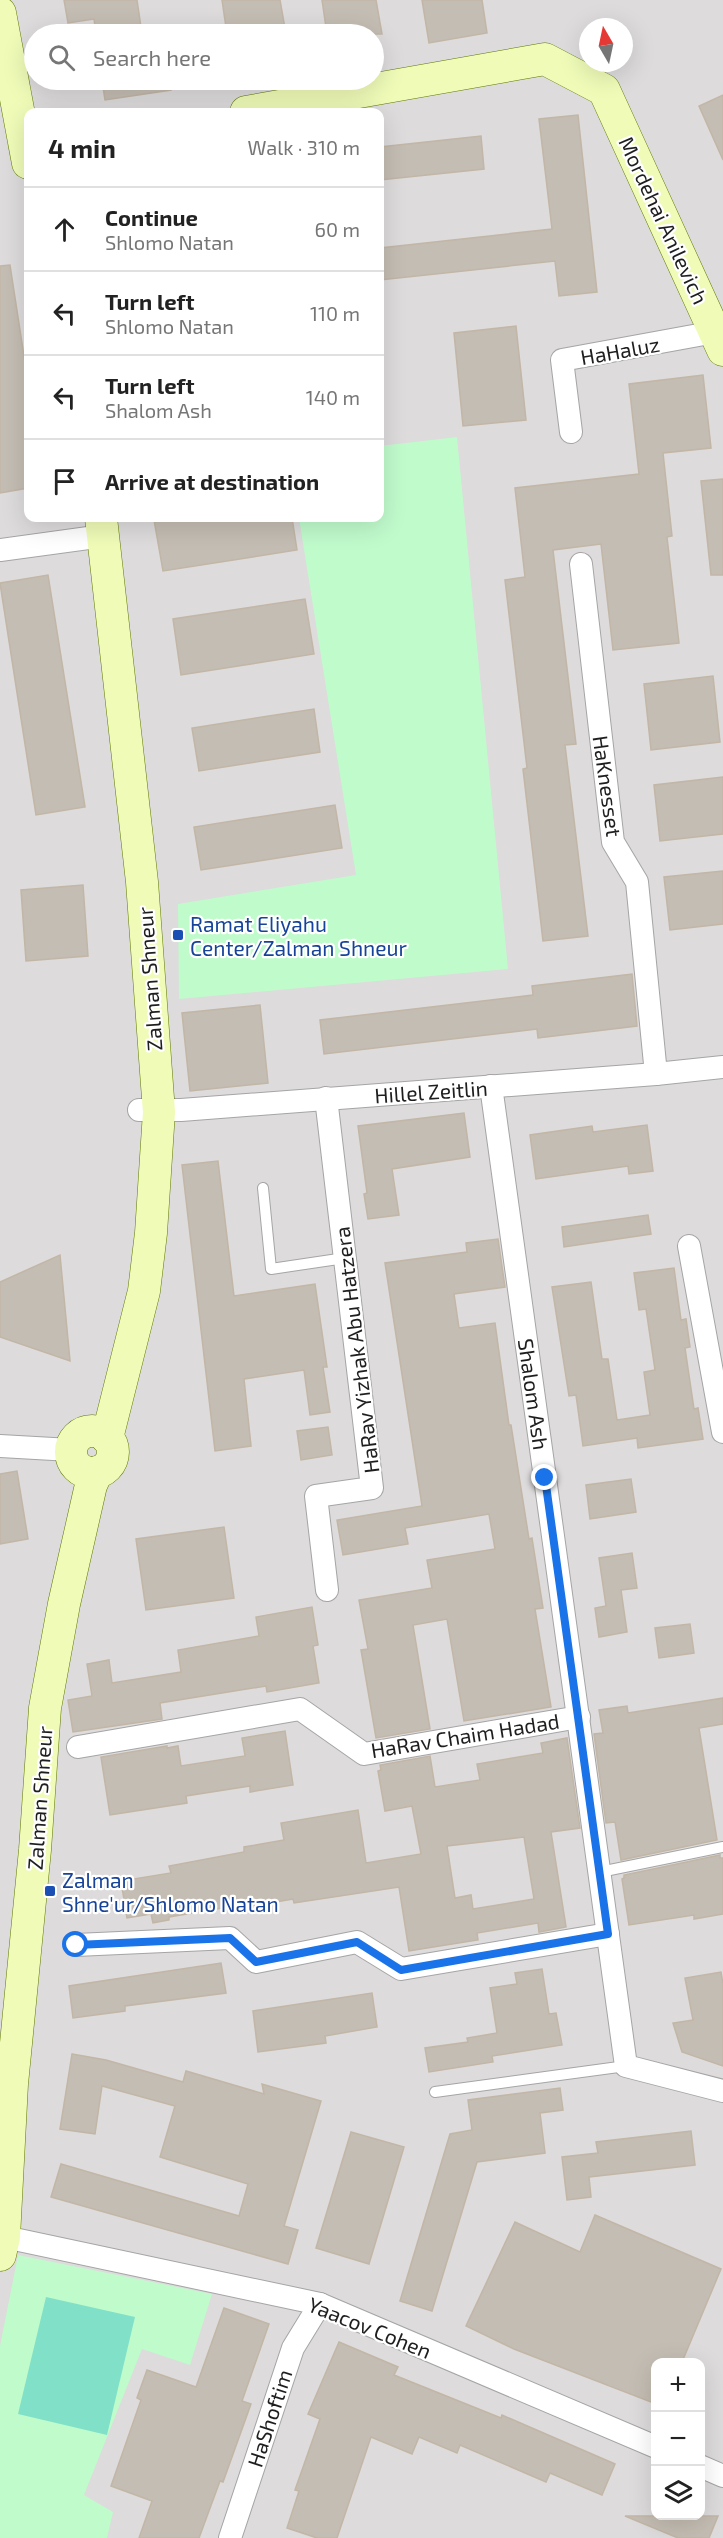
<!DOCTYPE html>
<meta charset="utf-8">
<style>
:root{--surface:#fff;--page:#f6f6f6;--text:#222;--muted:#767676;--line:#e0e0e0}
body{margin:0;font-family:"Exo 2",sans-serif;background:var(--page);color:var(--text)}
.controls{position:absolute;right:18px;bottom:18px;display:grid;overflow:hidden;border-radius:12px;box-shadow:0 6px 24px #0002}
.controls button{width:54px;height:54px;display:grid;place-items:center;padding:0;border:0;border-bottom:2px solid var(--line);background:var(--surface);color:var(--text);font:30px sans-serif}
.compass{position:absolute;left:579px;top:18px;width:54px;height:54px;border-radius:50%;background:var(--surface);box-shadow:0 6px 24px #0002;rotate:351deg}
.stop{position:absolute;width:18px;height:18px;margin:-14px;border:4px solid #1a73e8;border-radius:50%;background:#fff}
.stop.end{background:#1a73e8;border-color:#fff;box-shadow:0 2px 6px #0008}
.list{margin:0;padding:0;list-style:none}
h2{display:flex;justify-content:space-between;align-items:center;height:78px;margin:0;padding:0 24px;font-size:26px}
h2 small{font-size:20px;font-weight:400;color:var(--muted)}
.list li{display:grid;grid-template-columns:39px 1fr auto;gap:18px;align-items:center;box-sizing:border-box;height:84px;padding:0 24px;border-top:2px solid var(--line)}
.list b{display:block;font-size:22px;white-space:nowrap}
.list p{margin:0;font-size:20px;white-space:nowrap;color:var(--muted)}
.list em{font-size:20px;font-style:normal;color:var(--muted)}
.icon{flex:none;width:33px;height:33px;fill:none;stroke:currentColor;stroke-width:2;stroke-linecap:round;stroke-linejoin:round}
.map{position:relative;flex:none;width:723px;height:2538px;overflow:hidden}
.search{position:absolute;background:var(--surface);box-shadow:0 6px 24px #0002;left:24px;top:24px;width:360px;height:66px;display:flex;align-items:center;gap:15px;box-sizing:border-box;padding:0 21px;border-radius:33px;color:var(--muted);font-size:22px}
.panel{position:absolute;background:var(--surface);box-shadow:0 6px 24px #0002;left:24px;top:108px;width:360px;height:414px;border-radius:12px}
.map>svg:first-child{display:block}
.residential{fill:#dddbdb;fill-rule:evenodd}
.park{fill:#c0fbcc}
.pitch{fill:#80e1c8}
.building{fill:#c4bdb3;stroke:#c2b6a6;stroke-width:1.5;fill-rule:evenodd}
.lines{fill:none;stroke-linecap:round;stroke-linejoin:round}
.lane-casing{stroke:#a5a5a5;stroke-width:12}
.street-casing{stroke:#a5a5a5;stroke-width:24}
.secondary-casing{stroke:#5e7901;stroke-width:33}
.lane{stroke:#fff;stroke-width:10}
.street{stroke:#fff;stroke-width:22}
.secondary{stroke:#effbb7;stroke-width:32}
.route{stroke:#1a73e8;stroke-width:8}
.transit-dot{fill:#1a4fb4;stroke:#fff;stroke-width:2}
.labels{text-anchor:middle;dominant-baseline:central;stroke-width:4.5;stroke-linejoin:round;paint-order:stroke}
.street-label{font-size:21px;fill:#1e1e1e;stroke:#fff}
.transit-label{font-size:21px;fill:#164399;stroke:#fff;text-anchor:start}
</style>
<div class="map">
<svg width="723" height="2538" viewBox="0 0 723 2538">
<rect width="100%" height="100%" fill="#f0ede4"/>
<path class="residential" d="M0,0H723V2538H0ZM588,27H624V63H588ZM34,34H374V80H34ZM28,112H380V518H28ZM656,2362H700V2516H656Z"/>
<g class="park">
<polygon points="457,437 508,969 179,999 178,904 356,875 299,518 380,518 380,446"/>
<polygon points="18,2255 212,2294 190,2365 142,2349 84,2495 113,2512 107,2538 0,2538 0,2346"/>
</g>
<polygon class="pitch" points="46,2297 135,2317 107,2435 18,2414"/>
<g class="building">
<polygon points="64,0 137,0 142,34 96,34 94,19 68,23"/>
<polygon points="222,0 280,0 286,34 227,34"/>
<polygon points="322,0 376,0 382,34 327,34"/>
<polygon points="422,0 482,0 487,33 429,43"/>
<polygon points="102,80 170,80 171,90 105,100"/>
<polygon points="723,95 723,160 699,106"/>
<polygon points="578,115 597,292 559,296 555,261 380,280 380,248 552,229 539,119"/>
<polygon points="481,136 484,169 380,180 380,147"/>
<polygon points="10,265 28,382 28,488 0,493 0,266"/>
<polygon points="516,326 526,420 463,426 454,333"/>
<polygon points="703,375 711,448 663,453 672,536 667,537 679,643 613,650 601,544 553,550 576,744 565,745 588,936 543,941 523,769 527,768 505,580 525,577 515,488 639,474 629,384"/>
<polygon points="723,479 723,575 711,575 701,481"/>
<polygon points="173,518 292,518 297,550 163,571 154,520"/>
<polygon points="48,575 85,807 36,815 0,583"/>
<polygon points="305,599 314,654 181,675 173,619"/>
<polygon points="713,676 720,742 651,750 644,684"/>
<polygon points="314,709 320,752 199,771 192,728"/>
<polygon points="723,777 723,834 660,841 654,785"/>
<polygon points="335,805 342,848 201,870 194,827"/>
<polygon points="723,871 723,924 670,930 664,877"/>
<polygon points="83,885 88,956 26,961 21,890"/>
<polygon points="632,974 637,1026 538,1038 537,1029 324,1054 320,1020 533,995 532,986"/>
<polygon points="260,1005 268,1083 190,1091 182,1013"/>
<polygon points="464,1113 470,1157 392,1169 399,1215 368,1219 364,1194 367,1193 358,1126"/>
<polygon points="647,1125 653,1171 629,1174 628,1166 536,1179 530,1135 592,1126 593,1132"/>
<polygon points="218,1161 234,1296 315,1284 327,1367 323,1367 330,1412 310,1415 304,1370 244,1379 251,1446 215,1451 182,1165"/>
<polygon points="648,1215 651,1234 564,1247 562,1227"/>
<polygon points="498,1239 505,1287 454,1294 459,1328 495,1323 509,1425 511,1425 529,1539 532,1538 543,1608 535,1609 551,1707 464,1721 447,1619 413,1625 430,1729 376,1738 361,1650 368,1649 359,1600 432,1588 427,1560 495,1549 489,1514 405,1528 408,1544 343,1555 337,1520 422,1506 385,1263 467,1252 466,1243"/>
<polygon points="60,1255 70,1361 0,1337 0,1282"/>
<polygon points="674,1268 681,1320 686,1319 690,1347 685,1348 694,1409 698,1408 703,1439 638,1448 637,1438 583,1446 576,1395 569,1396 552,1287 591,1282 602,1359 608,1359 617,1420 650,1415 644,1372 655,1370 646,1309 639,1310 634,1273"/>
<polygon points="328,1427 332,1455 301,1460 297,1431"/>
<polygon points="17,1471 28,1539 0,1544 0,1474"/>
<polygon points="631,1479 636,1512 590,1519 586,1485"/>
<polygon points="224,1527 234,1598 146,1610 136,1539"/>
<polygon points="632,1553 637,1588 621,1590 627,1632 599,1637 595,1608 606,1606 599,1558"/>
<polygon points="312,1607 318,1645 313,1646 319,1683 267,1692 266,1686 160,1703 162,1719 73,1732 68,1700 92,1696 87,1664 109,1660 112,1683 181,1672 178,1650 259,1636 256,1617"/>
<polygon points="690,1624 694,1653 659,1658 655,1628"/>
<polygon points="723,1698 723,1724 699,1728 717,1840 621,1860 615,1822 606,1823 594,1734 603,1733 599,1710 627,1706 628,1713"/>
<polygon points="285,1731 293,1785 250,1792 250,1786 186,1796 187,1803 110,1815 101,1757 167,1746 167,1748 178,1746 181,1766 245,1756 242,1738"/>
<path d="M567,1738L580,1828L551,1832L566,1927L539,1932L538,1923L477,1933L478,1940L409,1951L399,1887L294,1903L293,1899L253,1906L252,1903L169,1917V1920L153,1923L151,1914L127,1918L121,1881L171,1873L169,1866L244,1852V1847L284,1840L281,1823L358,1810L366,1863L421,1854L412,1806L385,1811L378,1771L381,1770L380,1765L430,1756L435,1787L480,1780L477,1764L543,1753L541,1743ZM524,1837L534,1899L473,1909L471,1895L455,1898L447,1846Z"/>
<polygon points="720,1855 720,1858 723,1858 723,1914 694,1919 694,1915 629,1925 622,1879 624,1878 624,1875"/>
<polygon points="221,1963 226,1993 125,2006 125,2011 73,2018 69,1986"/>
<polygon points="542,1969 549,2014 556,2013 562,2045 492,2056 493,2062 429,2072 425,2048 468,2042 467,2038 497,2033 490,1988 517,1984 515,1973"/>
<polygon points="721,1972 723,1984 723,2066 682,2052 673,2023 693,2020 685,1978"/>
<polygon points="372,1993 377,2027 325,2036 326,2043 258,2052 253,2011"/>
<polygon points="72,2054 106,2060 183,2082 186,2071 264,2094 262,2084 321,2101 284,2226 298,2230 288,2264 51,2197 61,2164 239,2216 248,2184 160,2157 175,2106 102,2086 95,2134 60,2129"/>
<polygon points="560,2088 563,2110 540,2113 545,2153 477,2162 432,2311 400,2301 450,2134 472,2130 468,2100"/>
<polygon points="691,2131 695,2165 589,2177 591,2197 567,2200 562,2157 598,2153 596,2142"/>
<polygon points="351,2132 404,2147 369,2264 316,2248"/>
<polygon points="595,2215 721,2269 682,2362 656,2362 656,2404 514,2349 466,2326 515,2222 580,2252"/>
<polygon points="224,2308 269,2324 242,2401 251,2404 223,2482 220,2481 199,2538 139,2538 152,2501 111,2486 141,2400 137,2398 147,2370 196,2387"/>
<polygon points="339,2342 398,2367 394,2375 501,2418 502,2415 615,2464 602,2495 550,2473 546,2482 460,2445 457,2453 419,2437 412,2454 371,2437 337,2538 317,2538 287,2528 299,2491 295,2490 320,2419 308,2414"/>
<polygon points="625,2516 718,2516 709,2538 678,2538"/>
</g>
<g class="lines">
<g class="lane-casing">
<g id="lane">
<polyline points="263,1188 271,1269 345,1258"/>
<polyline points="600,1872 723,1847"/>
<polyline points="435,2092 626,2066"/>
</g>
</g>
<g class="street-casing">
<g id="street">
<polyline points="571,432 562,360 715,332"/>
<polyline points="0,550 103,536"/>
<polyline points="581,564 613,842 637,882 656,1074"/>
<polyline points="491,1086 626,2066 723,2091"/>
<polyline points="326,1098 372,1488 316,1496 327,1590"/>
<polyline points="139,1110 181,1110 656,1074 723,1067"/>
<polyline points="689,1246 723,1432"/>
<polyline points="0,1446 71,1450"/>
<polyline points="78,1747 300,1709 364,1754 579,1717"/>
<polyline points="76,1945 230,1938 256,1962 357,1942 401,1969 608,1934"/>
<polyline points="0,2236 320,2304 656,2447"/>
<polyline points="700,2466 723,2476"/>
<polyline points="230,2538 293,2348 320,2304"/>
</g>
</g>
<g class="secondary-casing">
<g id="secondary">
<polyline points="0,13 28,163"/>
<polyline points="246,112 545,59 604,90 723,350"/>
<polyline points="101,518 142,882 159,1112 151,1233 144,1291 107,1438"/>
<circle cx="92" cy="1452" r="21"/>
<polyline points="0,2255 4,2237 12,2084 35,1850 45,1708 64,1604 91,1485 97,1472"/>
</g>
</g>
<use href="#lane" class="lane"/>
<use href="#street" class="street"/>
<use href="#secondary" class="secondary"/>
</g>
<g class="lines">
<polyline class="route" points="76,1945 230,1938 256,1962 357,1942 401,1970 608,1934 545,1478"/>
</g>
<g class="transit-dot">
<rect x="172" y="929" width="12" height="12" rx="3"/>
<rect x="44" y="1885" width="12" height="12" rx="3"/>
</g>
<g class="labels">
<g class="street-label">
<text transform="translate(664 220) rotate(65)">Mordehai Anilevich</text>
<text transform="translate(620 350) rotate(-10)">HaHaluz</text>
<text transform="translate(608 786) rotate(82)">HaKnesset</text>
<text transform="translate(149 979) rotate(-94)">Zalman Shneur</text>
<text transform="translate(431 1091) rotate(-4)">Hillel Zeitlin</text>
<text transform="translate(356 1350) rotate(-97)">HaRav Yizhak Abu Hatzera</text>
<text transform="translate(534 1394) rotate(82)">Shalom Ash</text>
<text transform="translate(465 1735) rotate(-9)">HaRav Chaim Hadad</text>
<text transform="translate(39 1798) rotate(-86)">Zalman Shneur</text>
<text transform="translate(370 2327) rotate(22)">Yaacov Cohen</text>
<text transform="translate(269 2418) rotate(-72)">HaShoftim</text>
</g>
<g class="transit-label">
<text x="190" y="923">Ramat Eliyahu<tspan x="190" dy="24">Center/Zalman Shneur</tspan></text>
<text x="62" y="1879">Zalman<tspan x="62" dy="24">Shne'ur/Shlomo Natan</tspan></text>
</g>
</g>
</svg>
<div class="controls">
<button>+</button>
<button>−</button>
<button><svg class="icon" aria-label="layers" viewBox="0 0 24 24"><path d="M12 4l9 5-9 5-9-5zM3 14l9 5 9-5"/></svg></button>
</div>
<svg class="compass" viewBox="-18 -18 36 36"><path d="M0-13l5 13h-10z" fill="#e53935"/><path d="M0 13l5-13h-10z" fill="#767676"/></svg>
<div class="stop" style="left:76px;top:1945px"></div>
<div class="stop end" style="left:545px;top:1478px"></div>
<div class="search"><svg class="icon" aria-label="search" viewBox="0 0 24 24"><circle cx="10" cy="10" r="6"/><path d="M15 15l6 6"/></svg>Search here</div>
<section class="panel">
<h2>4 min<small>Walk · 310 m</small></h2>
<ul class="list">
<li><svg class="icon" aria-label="ahead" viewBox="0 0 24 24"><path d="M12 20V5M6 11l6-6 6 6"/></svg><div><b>Continue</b><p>Shlomo Natan</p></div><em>60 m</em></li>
<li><svg class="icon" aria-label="left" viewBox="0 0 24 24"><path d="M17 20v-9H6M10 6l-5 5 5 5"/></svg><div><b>Turn left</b><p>Shlomo Natan</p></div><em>110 m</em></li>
<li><svg class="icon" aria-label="left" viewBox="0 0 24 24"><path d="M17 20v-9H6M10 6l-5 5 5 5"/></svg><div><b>Turn left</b><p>Shalom Ash</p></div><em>140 m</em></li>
<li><svg class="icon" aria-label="arrive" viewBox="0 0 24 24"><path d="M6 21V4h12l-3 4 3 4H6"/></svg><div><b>Arrive at destination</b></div></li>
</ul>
</section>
</div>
